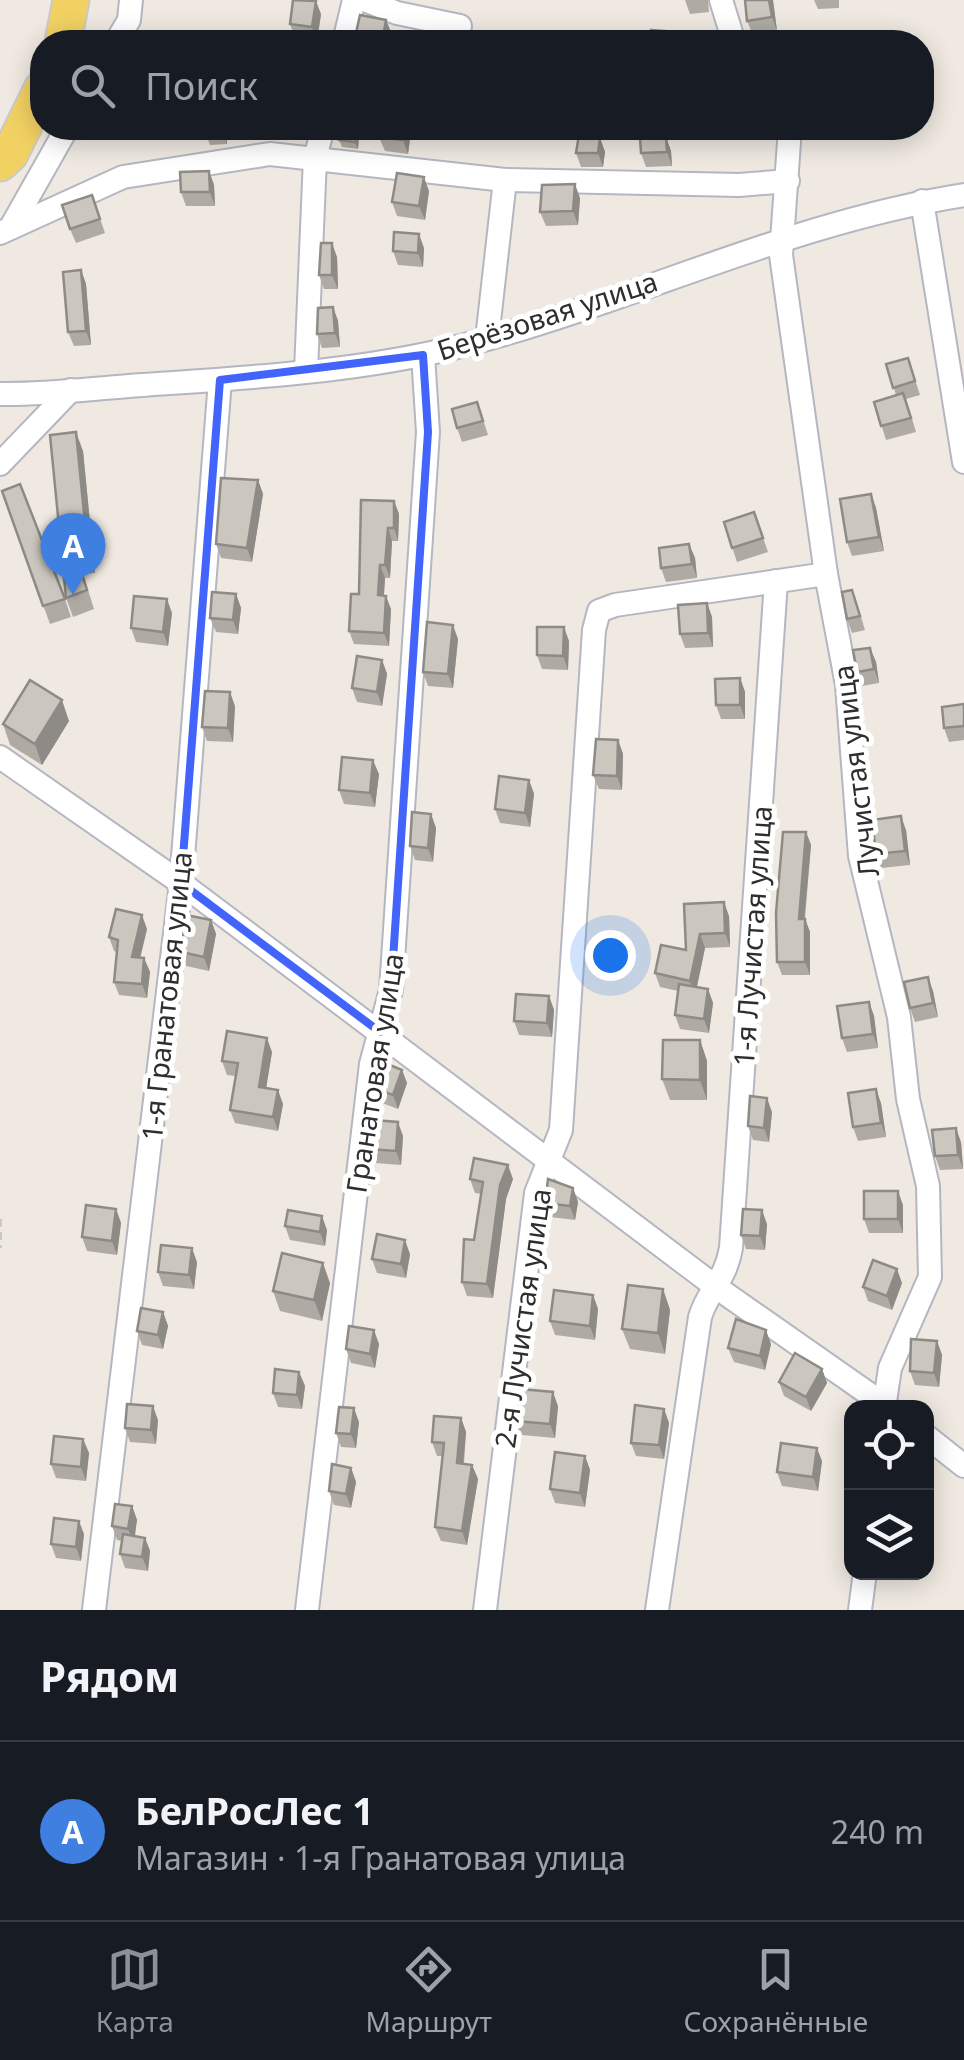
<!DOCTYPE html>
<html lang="ru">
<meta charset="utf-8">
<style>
:root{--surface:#171b24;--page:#20242c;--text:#f1f3f6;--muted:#9ea1a6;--line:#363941;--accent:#8c9099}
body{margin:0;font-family:"Noto Sans",sans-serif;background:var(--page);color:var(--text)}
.controls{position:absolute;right:30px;bottom:30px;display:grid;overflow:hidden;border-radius:20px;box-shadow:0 5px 25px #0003}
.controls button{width:90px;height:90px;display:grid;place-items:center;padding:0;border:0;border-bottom:2px solid var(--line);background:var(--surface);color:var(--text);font:50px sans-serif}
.you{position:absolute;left:610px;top:955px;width:35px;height:35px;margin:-25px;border:8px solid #fff;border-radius:50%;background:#1a73e8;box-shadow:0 0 0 15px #1a73e833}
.badge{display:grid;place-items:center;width:65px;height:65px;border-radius:50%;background:var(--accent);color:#fff;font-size:32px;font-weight:700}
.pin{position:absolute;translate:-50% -82px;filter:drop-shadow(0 2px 5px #0008)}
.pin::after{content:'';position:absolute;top:52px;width:35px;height:30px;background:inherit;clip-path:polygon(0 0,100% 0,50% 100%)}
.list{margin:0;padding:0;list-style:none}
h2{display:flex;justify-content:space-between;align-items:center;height:130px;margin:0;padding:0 40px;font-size:42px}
h2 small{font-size:32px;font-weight:400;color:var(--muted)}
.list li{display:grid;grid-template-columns:65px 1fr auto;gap:30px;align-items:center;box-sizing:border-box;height:180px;padding:0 40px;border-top:2px solid var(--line)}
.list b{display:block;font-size:38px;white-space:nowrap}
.list p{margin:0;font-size:32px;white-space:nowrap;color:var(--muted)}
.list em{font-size:32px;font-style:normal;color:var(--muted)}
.icon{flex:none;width:55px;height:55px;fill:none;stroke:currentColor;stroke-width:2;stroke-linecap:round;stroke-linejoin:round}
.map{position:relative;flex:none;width:964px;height:1610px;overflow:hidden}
.search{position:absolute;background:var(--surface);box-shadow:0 5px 25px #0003;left:30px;right:30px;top:30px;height:110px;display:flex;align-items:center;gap:25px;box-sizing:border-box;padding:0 35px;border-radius:40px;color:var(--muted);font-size:38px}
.sheet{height:310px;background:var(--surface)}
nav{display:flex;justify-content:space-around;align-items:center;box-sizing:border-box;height:140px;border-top:2px solid var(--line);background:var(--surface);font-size:28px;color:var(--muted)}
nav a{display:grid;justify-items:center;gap:5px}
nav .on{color:var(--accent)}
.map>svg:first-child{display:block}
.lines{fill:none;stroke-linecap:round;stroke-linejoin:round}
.street-casing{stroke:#b4b7c1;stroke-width:26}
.primary-casing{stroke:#c9c9c9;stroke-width:39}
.path{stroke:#c9c9c9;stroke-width:4;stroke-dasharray:8 5;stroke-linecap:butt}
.street{stroke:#fff;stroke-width:22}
.primary{stroke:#f2d163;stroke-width:35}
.wall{fill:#afaba4}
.shaded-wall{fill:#8e8b86}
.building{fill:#cbc7bf;stroke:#8e8b86;stroke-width:2.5}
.marked{fill:none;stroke:#4264fb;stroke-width:8;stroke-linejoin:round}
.labels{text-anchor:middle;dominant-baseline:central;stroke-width:10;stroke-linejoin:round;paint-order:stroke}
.street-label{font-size:28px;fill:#2e2e2e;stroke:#fff}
</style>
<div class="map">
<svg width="964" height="1610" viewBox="0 0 964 1610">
<rect width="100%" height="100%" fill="#efe9e1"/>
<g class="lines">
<g class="street-casing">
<g id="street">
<polyline points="365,0 397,13 460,26"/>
<polyline points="721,0 734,42"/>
<polyline points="116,42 129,20 131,0"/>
<polyline points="344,42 354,0"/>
<polyline points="790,128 781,255 826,574 847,685 860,856 899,1017 908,1099 928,1186 930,1277 890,1368 884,1408"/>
<polyline points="922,201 964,462"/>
<polyline points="11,227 67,128"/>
<polyline points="0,233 123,177 270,154 505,180 739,185 788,181"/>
<polyline points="487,339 505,180"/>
<polyline points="306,371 315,158 323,128"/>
<path d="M0,394C47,395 96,388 143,385C258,377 377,371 487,339C648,294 798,221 964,195"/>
<polyline points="0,464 71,390"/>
<polyline points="0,757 181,883 716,1287 889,1408"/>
<polyline points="926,1436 964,1466"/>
<polyline points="94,1610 181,883 220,380"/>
<polyline points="307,1610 371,1064 391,990 428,432 423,355"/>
<polyline points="485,1610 536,1193 561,1130 594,630 599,611 615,605 826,574"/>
<path d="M657,1610L700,1317C709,1288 725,1282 731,1248L776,581"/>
<polyline points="860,1610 865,1572"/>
</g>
</g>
<g class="primary-casing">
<g id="primary">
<polyline points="63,42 71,0"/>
<polyline points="0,163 10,154 42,89"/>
</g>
</g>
<polyline class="path" points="0,1219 0,1248"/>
<use href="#street" class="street"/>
<use href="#primary" class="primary"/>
</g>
<g class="wall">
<polygon points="685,0 708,0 709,12 690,14"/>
<polygon points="745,0 773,0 777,31 753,35 747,21"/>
<polygon points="814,0 839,0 839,8 818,9"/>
<polygon points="321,14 317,41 295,38 290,24"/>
<polygon points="204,128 267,128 265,140 227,133 227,144 210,145"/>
<polygon points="381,128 410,128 411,132 408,154 385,151 379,137"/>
<polygon points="357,129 359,136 358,149 342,147 339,140"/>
<polygon points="666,137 671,151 672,166 646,167 641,153"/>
<polygon points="600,138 605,152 603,167 581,167 576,153"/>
<polygon points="209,171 214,185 215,206 186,206 181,192"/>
<polygon points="429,191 425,220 397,216 392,202"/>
<polygon points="92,195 105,233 76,243 70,229"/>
<polygon points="580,198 578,225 546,226 540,212"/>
<polygon points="424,248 423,267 398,265 393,251"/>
<polygon points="337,257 338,289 324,289 319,275"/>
<polygon points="81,270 86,284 91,345 74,346 68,332"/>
<polygon points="333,307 338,321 340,347 322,348 317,334"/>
<polygon points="908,358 920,395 906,399 916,432 886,440 874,402 896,395 886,364"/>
<polygon points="482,416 488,435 462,442 457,428"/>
<polygon points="83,451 95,573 83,574 94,609 73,617 66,598"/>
<polygon points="258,480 263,494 252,562 221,558 216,544"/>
<polygon points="2,491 65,599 71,617 50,624"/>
<polygon points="871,494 876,508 884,551 852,556 847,542"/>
<polygon points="394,501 399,514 398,541 392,541 390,578 385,578 384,596 391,609 389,646 354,644 349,631 359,594"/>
<polygon points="754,512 768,552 737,562 724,522"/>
<polygon points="689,544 695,558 697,578 666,582 661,568"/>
<polygon points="236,594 241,608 238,634 216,632 210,618"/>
<polygon points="707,603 712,617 713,647 685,648 680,634"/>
<polygon points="857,604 865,630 852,633 847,619"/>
<polygon points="172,613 168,646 136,642 131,628"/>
<polygon points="458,639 453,688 428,686 423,672"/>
<polygon points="569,641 568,670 542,669 537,655"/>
<polygon points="870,648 876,662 879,683 862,686 857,672"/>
<polygon points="382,660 387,674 382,706 357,702 352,688"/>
<polygon points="740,678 745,692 745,719 721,719 716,705"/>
<polygon points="964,704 964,740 949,742 944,728"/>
<polygon points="235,706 233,742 207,741 202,727"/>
<polygon points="69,721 42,765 10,745 3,724"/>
<polygon points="618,740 623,754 622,790 599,789 593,775"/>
<polygon points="379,774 375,807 344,804 339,790"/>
<polygon points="529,780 534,794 530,827 500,823 495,809"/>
<polygon points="431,814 436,828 433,862 415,860 410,846"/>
<polygon points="906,830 910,865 881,868 876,854"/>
<polygon points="806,832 811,845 805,919 810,932 810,975 782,975 777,962"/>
<polygon points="684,904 729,916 730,947 705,948 697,987 708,989 713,1003 709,1033 680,1029 675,1015 678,991 660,987 655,973 686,950"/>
<polygon points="211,920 216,934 209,971 186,966 181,952"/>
<polygon points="147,929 140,958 144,958 150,972 147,998 119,995 114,982 117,952 114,951 109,937"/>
<polygon points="933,991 938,1017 915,1022 910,1008"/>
<polygon points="549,996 554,1010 552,1037 519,1035 514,1021"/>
<polygon points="869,1002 874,1016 878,1048 847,1052 842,1038"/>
<polygon points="700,1040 707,1061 707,1100 670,1100 662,1079"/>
<polygon points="272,1052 266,1088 283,1104 278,1131 235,1123 230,1110 236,1076 227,1075 222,1061"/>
<polygon points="402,1070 407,1083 398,1109 382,1103 376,1089"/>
<polygon points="881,1103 886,1137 858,1141 853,1127"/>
<polygon points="772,1112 769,1142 753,1140 748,1126"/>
<polygon points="403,1136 401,1165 375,1163 369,1149"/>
<polygon points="961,1142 963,1169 940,1170 935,1156"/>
<polygon points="470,1179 513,1179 506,1199 493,1298 467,1296 462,1282 474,1240 481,1194 475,1193"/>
<polygon points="573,1188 578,1202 575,1220 550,1217 545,1203"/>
<polygon points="903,1205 903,1233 869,1233 864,1219"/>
<polygon points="116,1209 121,1223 117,1255 87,1251 82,1237"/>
<polygon points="767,1224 765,1250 746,1249 741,1235"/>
<polygon points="285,1226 327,1230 325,1246 290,1240"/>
<polygon points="410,1254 406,1278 377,1273 372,1259"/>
<polygon points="197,1262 194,1289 163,1286 158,1272"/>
<polygon points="330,1283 322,1321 280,1311 273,1291"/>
<polygon points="902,1283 892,1310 868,1301 863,1287"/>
<polygon points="663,1289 670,1310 665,1354 630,1349 622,1329"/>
<polygon points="593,1295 598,1309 595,1340 555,1335 550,1321"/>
<polygon points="163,1312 168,1326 163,1349 142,1345 137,1331"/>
<polygon points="937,1341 942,1355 939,1387 915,1385 910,1371"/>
<polygon points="379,1344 375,1368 351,1363 346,1349"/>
<polygon points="771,1344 765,1370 734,1362 728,1348"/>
<polygon points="822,1369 827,1383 811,1411 784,1396 779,1382"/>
<polygon points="299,1372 305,1386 302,1409 278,1407 273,1393"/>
<polygon points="558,1406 555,1438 522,1435 516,1421"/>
<polygon points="664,1409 669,1423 664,1459 636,1456 631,1443"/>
<polygon points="461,1418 466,1432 464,1464 472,1465 478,1479 467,1545 441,1541 435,1527 442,1456 437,1456 432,1442"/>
<polygon points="158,1420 156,1444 130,1442 125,1428"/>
<polygon points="359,1422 356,1448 341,1447 336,1433"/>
<polygon points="83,1439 89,1453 86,1481 56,1478 51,1464"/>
<polygon points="585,1456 590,1470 585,1507 555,1503 550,1489"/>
<polygon points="822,1461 818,1491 782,1486 777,1472"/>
<polygon points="351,1468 356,1482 351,1508 334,1505 329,1491"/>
<polygon points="132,1506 137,1520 134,1536 145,1538 150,1551 148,1571 125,1568 120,1554 122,1541 117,1540 112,1526"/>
<polygon points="84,1534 81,1561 56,1558 51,1544"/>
</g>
<g class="shaded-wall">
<polygon points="769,0 773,0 777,31 772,17"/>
<polygon points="316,1 321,14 317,41 312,27"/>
<polygon points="386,20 392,34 390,42 382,42"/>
<polygon points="222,128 225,128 227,133 227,144"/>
<polygon points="260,128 267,128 265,140"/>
<polygon points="405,128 410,128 411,132 408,154 403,140"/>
<polygon points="357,129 359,136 358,149 355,142"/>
<polygon points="666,137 671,151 672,166 667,152"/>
<polygon points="600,138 605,152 603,167 598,153"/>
<polygon points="209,171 214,185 215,206 210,192"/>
<polygon points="424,177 429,191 425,220 419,206"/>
<polygon points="575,184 580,198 578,225 573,211"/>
<polygon points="419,234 424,248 423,267 418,253"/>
<polygon points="332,243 337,257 338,289 332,275"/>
<polygon points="81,270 86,284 91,345 86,331"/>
<polygon points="333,307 338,321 340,347 335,333"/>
<polygon points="76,432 83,451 95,573 88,554"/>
<polygon points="258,480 263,494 252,562 247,548"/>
<polygon points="871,494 876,508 884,551 879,537"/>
<polygon points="394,501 399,514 398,541 394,528"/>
<polygon points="388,528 392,541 390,578 385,565"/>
<polygon points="689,544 695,558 697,578 692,564"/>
<polygon points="380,565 385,578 383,608 378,595"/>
<polygon points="236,594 241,608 238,634 233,620"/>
<polygon points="386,596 391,609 389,646 384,633"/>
<polygon points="167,599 172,613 168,646 163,632"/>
<polygon points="707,603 712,617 713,647 708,633"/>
<polygon points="453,625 458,639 453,688 448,674"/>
<polygon points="564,627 569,641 568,670 563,656"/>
<polygon points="870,648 876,662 879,683 874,669"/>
<polygon points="382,660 387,674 382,706 377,692"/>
<polygon points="740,678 745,692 745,719 740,705"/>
<polygon points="230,692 235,706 233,742 228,728"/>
<polygon points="62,700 69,721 42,765 35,744"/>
<polygon points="618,740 623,754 622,790 617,776"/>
<polygon points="373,760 379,774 375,807 370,793"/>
<polygon points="529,780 534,794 530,827 525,813"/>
<polygon points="431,814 436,828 433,862 428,848"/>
<polygon points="901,816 906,830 910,865 905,851"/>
<polygon points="806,832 811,845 803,932 799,919"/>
<polygon points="724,902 729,916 730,947 725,933"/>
<polygon points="142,915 147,929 137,971 132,957"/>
<polygon points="805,919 810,932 810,975 805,962"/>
<polygon points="211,920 216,934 209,971 204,957"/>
<polygon points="700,934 705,948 695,995 690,981"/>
<polygon points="144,958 150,972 147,998 142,984"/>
<polygon points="928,977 933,991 938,1017 933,1003"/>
<polygon points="708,989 713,1003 709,1033 704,1019"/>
<polygon points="549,996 554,1010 552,1037 547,1023"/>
<polygon points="869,1002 874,1016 878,1048 873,1034"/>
<polygon points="267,1038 272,1052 264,1101 259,1087"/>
<polygon points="700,1040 707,1061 707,1100 700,1080"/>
<polygon points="402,1070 407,1083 398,1109 393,1095"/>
<polygon points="876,1089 881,1103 886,1137 881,1123"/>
<polygon points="278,1090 283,1104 278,1131 273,1117"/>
<polygon points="767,1098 772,1112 769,1142 764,1128"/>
<polygon points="398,1122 403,1136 401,1165 396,1151"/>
<polygon points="956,1128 961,1142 963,1169 958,1155"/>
<polygon points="508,1165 513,1179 506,1199 493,1298 487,1284 500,1185"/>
<polygon points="573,1188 578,1202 575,1220 570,1206"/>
<polygon points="898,1191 903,1205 903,1233 898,1219"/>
<polygon points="116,1209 121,1223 117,1255 112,1241"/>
<polygon points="762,1210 767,1224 765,1250 760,1236"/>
<polygon points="322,1216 327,1230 325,1246 320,1232"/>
<polygon points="405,1240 410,1254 406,1278 401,1264"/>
<polygon points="192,1248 197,1262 194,1289 189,1275"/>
<polygon points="323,1263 330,1283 322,1321 314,1300"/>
<polygon points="897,1269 902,1283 892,1310 887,1296"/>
<polygon points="663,1289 670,1310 665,1354 658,1333"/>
<polygon points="593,1295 598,1309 595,1340 590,1326"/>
<polygon points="163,1312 168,1326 163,1349 158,1335"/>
<polygon points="374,1330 379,1344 375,1368 370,1354"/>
<polygon points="766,1330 771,1344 765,1370 760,1356"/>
<polygon points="937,1341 942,1355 939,1387 934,1373"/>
<polygon points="822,1369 827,1383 811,1411 806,1397"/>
<polygon points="299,1372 305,1386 302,1409 297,1395"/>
<polygon points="553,1392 558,1406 555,1438 550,1424"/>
<polygon points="153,1406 158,1420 156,1444 151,1430"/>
<polygon points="354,1408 359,1422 356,1448 351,1434"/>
<polygon points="664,1409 669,1423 664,1459 659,1445"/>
<polygon points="461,1418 466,1432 462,1477 457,1463"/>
<polygon points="83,1439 89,1453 86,1481 81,1467"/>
<polygon points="817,1448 822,1461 818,1491 813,1477"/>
<polygon points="585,1456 590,1470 585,1507 580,1493"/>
<polygon points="472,1465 478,1479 467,1545 462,1531"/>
<polygon points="351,1468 356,1482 351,1508 346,1494"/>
<polygon points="132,1506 137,1520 134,1543 128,1529"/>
<polygon points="79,1521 84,1534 81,1561 76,1547"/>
<polygon points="145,1538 150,1551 148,1571 142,1557"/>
</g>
<g class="building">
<polygon points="293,0 316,1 312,27 290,24"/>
<polygon points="745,0 769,0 772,17 747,21"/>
<polygon points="360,15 386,20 382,42 354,42"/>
<polygon points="651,30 677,32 676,42 650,42"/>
<polygon points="204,128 222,128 222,130 204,131"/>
<polygon points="341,128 357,129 355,142 339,140"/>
<polygon points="381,128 405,128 403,140 379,137"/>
<polygon points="579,135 600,138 598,153 576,153"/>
<polygon points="640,137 666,137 667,152 641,153"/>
<polygon points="209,171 210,192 181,192 180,172"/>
<polygon points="397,173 424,177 419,206 392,202"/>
<polygon points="575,184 573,211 540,212 542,185"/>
<polygon points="92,195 100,219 70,229 62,205"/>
<polygon points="394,232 419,234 418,253 393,251"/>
<polygon points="321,243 332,243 332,275 319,275"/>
<polygon points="81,270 86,331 68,332 63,272"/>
<polygon points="333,307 335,333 317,334 318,308"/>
<polygon points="908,358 915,381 893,388 886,364"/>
<polygon points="903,393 911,418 881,426 874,402"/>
<polygon points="477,402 483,421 457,428 452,409"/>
<polygon points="76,432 88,554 76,555 87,590 66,598 50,435"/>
<polygon points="221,478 258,480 247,548 216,544"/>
<polygon points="20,484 65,599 43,606 2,491"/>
<polygon points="871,494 879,537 847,542 840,499"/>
<polygon points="361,500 394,501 394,528 388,528 385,565 380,565 378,595 386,596 384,633 349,631 351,594 359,594"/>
<polygon points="754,512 763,538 732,548 724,522"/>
<polygon points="689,544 692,564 661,568 659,548"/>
<polygon points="852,590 860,616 847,619 842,592"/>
<polygon points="212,592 236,594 233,620 210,618"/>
<polygon points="134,596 167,599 163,632 131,628"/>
<polygon points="707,603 708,633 680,634 678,605"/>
<polygon points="427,622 453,625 448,674 423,672"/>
<polygon points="537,627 564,627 563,656 537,655"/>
<polygon points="870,648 874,669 857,672 853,650"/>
<polygon points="357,656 382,660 377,692 352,688"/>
<polygon points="740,678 740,705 716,705 715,679"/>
<polygon points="30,680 62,700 35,744 3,724"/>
<polygon points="205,691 230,692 228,728 202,727"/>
<polygon points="964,704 964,726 944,728 942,707"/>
<polygon points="596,739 618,740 617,776 593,775"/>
<polygon points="342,757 373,760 370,793 339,790"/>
<polygon points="499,776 529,780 525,813 495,809"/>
<polygon points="412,812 431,814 428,848 410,846"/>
<polygon points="901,816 905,851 876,854 872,820"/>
<polygon points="783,832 806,832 799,919 805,919 805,962 777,962 776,913"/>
<polygon points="724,902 725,933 700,934 690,981 655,973 661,945 686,950 684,904"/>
<polygon points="116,909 142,915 132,957 144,958 142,984 114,982 118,940 109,937"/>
<polygon points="186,915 211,920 204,957 181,952"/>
<polygon points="928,977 933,1003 910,1008 904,982"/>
<polygon points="679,984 708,989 704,1019 675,1015"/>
<polygon points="516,994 549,996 547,1023 514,1021"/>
<polygon points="869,1002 873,1034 842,1038 837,1006"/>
<polygon points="227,1031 267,1038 259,1087 278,1090 273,1117 230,1110 238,1063 222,1061"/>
<polygon points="663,1040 700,1040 700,1080 662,1079"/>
<polygon points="380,1061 402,1070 393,1095 376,1089"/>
<polygon points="876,1089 881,1123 853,1127 848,1093"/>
<polygon points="750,1096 767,1098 764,1128 748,1126"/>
<polygon points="373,1120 398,1122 396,1151 369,1149"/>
<polygon points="956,1128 958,1155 935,1156 932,1130"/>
<polygon points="474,1158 508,1165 500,1185 487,1284 462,1282 464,1239 474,1240 483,1182 470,1179"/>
<polygon points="548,1179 573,1188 570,1206 545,1203"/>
<rect x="864" y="1191" width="34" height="28"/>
<polygon points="86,1205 116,1209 112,1241 82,1237"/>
<polygon points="743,1209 762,1210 760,1236 741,1235"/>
<polygon points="288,1210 322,1216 320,1232 285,1226"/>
<polygon points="377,1234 405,1240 401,1264 372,1259"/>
<polygon points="161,1245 192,1248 189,1275 158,1272"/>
<polygon points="282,1253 323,1263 314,1300 273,1291"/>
<polygon points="873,1260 897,1269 887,1296 863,1287"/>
<polygon points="628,1285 663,1289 658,1333 622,1329"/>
<polygon points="554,1290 593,1295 590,1326 550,1321"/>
<polygon points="141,1308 163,1312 158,1335 137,1331"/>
<polygon points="736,1319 766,1330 760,1356 728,1348"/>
<polygon points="349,1326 374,1330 370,1354 346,1349"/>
<polygon points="911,1339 937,1341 934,1373 910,1371"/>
<polygon points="795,1353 822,1369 806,1397 779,1382"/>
<polygon points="275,1369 299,1372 297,1395 273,1393"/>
<polygon points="520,1389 553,1392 550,1424 516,1421"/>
<polygon points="127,1404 153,1406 151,1430 125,1428"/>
<polygon points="635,1405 664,1409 659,1445 631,1443"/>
<polygon points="339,1407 354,1408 351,1434 336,1433"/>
<polygon points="434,1416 461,1418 457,1463 472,1465 462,1531 435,1527 444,1443 432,1442"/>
<polygon points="54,1436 83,1439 81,1467 51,1464"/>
<polygon points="781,1443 817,1448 813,1477 777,1472"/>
<polygon points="555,1452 585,1456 580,1493 550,1489"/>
<polygon points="332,1464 351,1468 346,1494 329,1491"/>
<polygon points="115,1504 132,1506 128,1529 112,1526"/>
<polygon points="54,1518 79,1521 76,1547 51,1544"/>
<polygon points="123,1534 145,1538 142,1557 120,1554"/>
</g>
<path class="marked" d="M423,355L428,432L391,990L380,1032L181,883L220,380Z"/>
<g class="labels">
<g class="street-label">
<text transform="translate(547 315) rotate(-18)">Берёзовая улица</text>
<text transform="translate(855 771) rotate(-97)">Лучистая улица</text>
<text transform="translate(752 936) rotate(-86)">1-я Лучистая улица</text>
<text transform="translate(166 996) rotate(-84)">1-я Гранатовая улица</text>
<text transform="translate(374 1073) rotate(-81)">Гранатовая улица</text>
<text transform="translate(522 1318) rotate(-82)">2-я Лучистая улица</text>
</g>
</g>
</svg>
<div class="controls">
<button><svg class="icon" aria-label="locate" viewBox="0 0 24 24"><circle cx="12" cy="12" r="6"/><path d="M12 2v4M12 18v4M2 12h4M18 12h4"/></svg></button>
<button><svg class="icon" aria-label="layers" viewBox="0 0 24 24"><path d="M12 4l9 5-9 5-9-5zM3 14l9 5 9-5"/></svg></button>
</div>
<div class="you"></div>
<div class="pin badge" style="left:73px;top:595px;background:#3f7fe0">A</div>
<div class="search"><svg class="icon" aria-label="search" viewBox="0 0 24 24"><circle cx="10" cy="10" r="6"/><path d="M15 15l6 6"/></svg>Поиск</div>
</div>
<section class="sheet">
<h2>Рядом<small></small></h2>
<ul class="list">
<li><span class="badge" style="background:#3f7fe0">A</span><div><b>БелРосЛес 1</b><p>Магазин · 1-я Гранатовая улица</p></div><em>240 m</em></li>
</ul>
</section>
<nav>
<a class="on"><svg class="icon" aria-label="map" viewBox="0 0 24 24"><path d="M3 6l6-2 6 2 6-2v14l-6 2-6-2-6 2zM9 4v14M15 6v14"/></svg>Карта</a>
<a><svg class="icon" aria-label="directions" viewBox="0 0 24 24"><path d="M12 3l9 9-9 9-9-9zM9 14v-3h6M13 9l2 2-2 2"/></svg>Маршрут</a>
<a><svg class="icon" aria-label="saved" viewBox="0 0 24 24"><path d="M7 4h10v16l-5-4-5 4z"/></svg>Сохранённые</a>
</nav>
